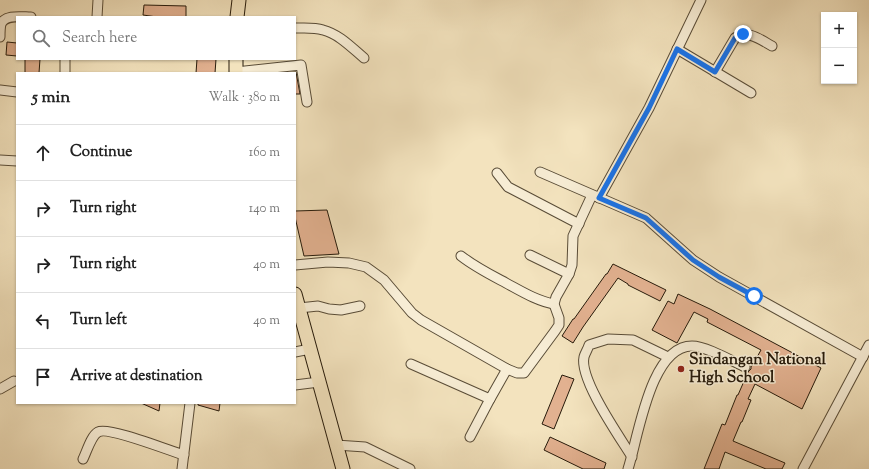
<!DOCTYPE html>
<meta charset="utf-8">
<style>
:root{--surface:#fff;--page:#f6f6f6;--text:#222;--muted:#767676;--line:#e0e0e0}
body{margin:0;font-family:"Sorts Mill Goudy",serif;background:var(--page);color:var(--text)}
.controls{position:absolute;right:12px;top:12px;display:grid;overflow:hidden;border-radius:0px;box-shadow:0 1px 3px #0004}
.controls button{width:36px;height:36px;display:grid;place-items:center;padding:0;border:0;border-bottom:1px solid var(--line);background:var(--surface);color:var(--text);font:20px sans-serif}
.stop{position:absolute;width:12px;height:12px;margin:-9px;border:3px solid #1a73e8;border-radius:50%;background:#fff}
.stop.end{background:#1a73e8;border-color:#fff;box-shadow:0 1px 4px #0008}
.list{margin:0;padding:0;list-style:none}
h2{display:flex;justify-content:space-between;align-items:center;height:52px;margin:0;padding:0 16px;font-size:17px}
h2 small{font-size:13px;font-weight:400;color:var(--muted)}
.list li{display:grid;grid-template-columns:26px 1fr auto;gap:12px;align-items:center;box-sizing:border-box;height:56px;padding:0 16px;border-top:1px solid var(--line)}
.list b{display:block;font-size:15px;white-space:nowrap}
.list em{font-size:13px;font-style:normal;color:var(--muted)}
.icon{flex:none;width:22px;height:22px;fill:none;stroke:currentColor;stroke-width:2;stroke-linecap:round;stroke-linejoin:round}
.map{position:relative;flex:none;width:869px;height:469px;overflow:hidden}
.search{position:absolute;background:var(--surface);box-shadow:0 1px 3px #0004;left:16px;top:16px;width:280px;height:44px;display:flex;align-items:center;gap:10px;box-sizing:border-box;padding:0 14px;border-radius:0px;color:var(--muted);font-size:15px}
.panel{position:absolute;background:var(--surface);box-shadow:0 1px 3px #0004;left:16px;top:72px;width:280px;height:332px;border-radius:0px}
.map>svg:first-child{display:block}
.building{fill:#e2b190;stroke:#261a0a}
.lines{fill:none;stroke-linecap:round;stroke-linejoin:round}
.minor-casing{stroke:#594c37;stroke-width:11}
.highway-casing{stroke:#261a0a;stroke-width:15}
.minor{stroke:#f7edd5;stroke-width:9}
.highway{stroke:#f3e3be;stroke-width:13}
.route{stroke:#1a73e8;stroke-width:5}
.poi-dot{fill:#8f2418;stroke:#f7edd5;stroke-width:1.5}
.labels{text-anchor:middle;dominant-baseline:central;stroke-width:3;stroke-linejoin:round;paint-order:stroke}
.poi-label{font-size:16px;font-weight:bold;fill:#261a0a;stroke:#f7edd5;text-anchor:start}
</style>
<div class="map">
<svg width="869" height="469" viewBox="0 0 869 469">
<rect width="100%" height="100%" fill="#f3e3be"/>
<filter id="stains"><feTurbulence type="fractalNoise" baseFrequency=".005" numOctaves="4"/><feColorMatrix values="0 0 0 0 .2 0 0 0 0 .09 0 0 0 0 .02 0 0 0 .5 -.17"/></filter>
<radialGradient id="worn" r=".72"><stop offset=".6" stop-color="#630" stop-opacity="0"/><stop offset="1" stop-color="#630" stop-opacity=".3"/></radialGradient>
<g class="building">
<polygon points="144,5 186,6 186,17 157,17 143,15"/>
<polygon points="7,42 17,43 17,56 6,55"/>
<polygon points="25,59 40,59 39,73 25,73"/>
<polygon points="197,59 216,59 215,73 196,73"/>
<polygon points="296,72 300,94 295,94 295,73 283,73"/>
<polygon points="327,210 339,254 304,256 295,217 295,211"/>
<polygon points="613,264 666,290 660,301 628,285 628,284 618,278 583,327 573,343 562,336 573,319 574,319 606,274 607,274"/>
<polygon points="678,294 710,309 821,368 802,409 755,384 748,399 751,400 742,422 741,422 733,441 785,463 782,469 766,469 725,452 719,469 704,469 722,424 725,425 737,395 738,395 748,372 751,369 751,366 752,366 761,350 707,322 708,319 694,312 677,343 652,330 668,301 674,304"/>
<polygon points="562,375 574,379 554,429 542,424"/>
<polygon points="141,403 160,403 159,411"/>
<polygon points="198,403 220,403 219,411 198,405"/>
<polygon points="550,437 606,463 604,469 583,469 544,450"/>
</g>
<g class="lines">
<g class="minor-casing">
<g id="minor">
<polyline points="97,17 98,0"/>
<path d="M295,28C304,28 314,27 323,30C339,34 352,48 364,58"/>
<path d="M0,37C0,33 0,28 1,24C5,14 22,17 31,17"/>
<polyline points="677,49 751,93"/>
<polyline points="236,72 301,65 307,102"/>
<path d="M715,72L735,38C747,29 761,40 772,46"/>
<polyline points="65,73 65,59"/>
<polyline points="0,90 17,92"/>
<polyline points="0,160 17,161"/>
<polyline points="540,172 646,218 693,260 719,277 863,357"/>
<polyline points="497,173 508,187 579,224"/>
<polyline points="599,198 649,108 701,0"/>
<polyline points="530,255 569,274"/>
<path d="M461,256C475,267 491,275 506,283C521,291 537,301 554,304"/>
<polyline points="295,265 328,262 349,263 366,267 384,280 412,313 421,320 507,369 517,373 524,373 555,331 559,325 559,318 554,304 556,297 569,274 572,265 573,236 592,195"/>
<polyline points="299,308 318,306 329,309 341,310 360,306"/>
<polyline points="295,352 310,349"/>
<polyline points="411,364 490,399 507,369"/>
<polyline points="295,385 319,382"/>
<polyline points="0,389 14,381"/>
<polyline points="470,437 490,399"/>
<polyline points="336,445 365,447 410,469"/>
<path d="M632,457C619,436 579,379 584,357C585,353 588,349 589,345L608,339L633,340L668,357"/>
<path d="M83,459C87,451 91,436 98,432C108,426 170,451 184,455"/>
<polyline points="182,469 190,403"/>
<path d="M628,469C638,439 650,346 692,346C706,346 732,361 745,367"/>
<polyline points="803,469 869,345"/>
</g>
</g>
<g class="highway-casing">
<g id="highway">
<polyline points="237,17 239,0"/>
<polyline points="236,73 236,59"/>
<polyline points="295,294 343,469"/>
</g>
</g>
<use href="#minor" class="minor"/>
<use href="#highway" class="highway"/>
</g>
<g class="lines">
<polyline class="route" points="743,34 735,38 715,72 677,49 649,108 599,198 646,218 693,260 719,277 754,296"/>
</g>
<circle class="poi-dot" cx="681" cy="369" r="4"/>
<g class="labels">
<g class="poi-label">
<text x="689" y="360">Sindangan National<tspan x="689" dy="18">High School</tspan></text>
</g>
</g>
<rect width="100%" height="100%" filter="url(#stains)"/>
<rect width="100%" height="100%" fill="url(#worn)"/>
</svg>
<div class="controls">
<button>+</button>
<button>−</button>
</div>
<div class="stop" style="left:754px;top:296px"></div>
<div class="stop end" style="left:743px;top:34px"></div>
<div class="search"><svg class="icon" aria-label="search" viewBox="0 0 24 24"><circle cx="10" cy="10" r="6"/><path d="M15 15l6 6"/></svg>Search here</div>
<section class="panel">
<h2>5 min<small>Walk · 380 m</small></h2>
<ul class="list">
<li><svg class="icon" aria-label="ahead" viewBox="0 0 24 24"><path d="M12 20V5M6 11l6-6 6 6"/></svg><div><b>Continue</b></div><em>160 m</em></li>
<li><svg class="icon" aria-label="right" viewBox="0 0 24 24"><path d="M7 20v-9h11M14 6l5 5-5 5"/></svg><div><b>Turn right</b></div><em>140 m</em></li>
<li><svg class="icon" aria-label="right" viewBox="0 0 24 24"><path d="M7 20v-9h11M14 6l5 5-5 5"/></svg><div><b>Turn right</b></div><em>40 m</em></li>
<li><svg class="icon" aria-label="left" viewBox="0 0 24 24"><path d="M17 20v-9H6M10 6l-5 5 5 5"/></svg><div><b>Turn left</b></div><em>40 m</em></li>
<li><svg class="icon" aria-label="arrive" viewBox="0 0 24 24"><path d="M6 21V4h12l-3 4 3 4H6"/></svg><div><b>Arrive at destination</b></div></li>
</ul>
</section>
</div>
